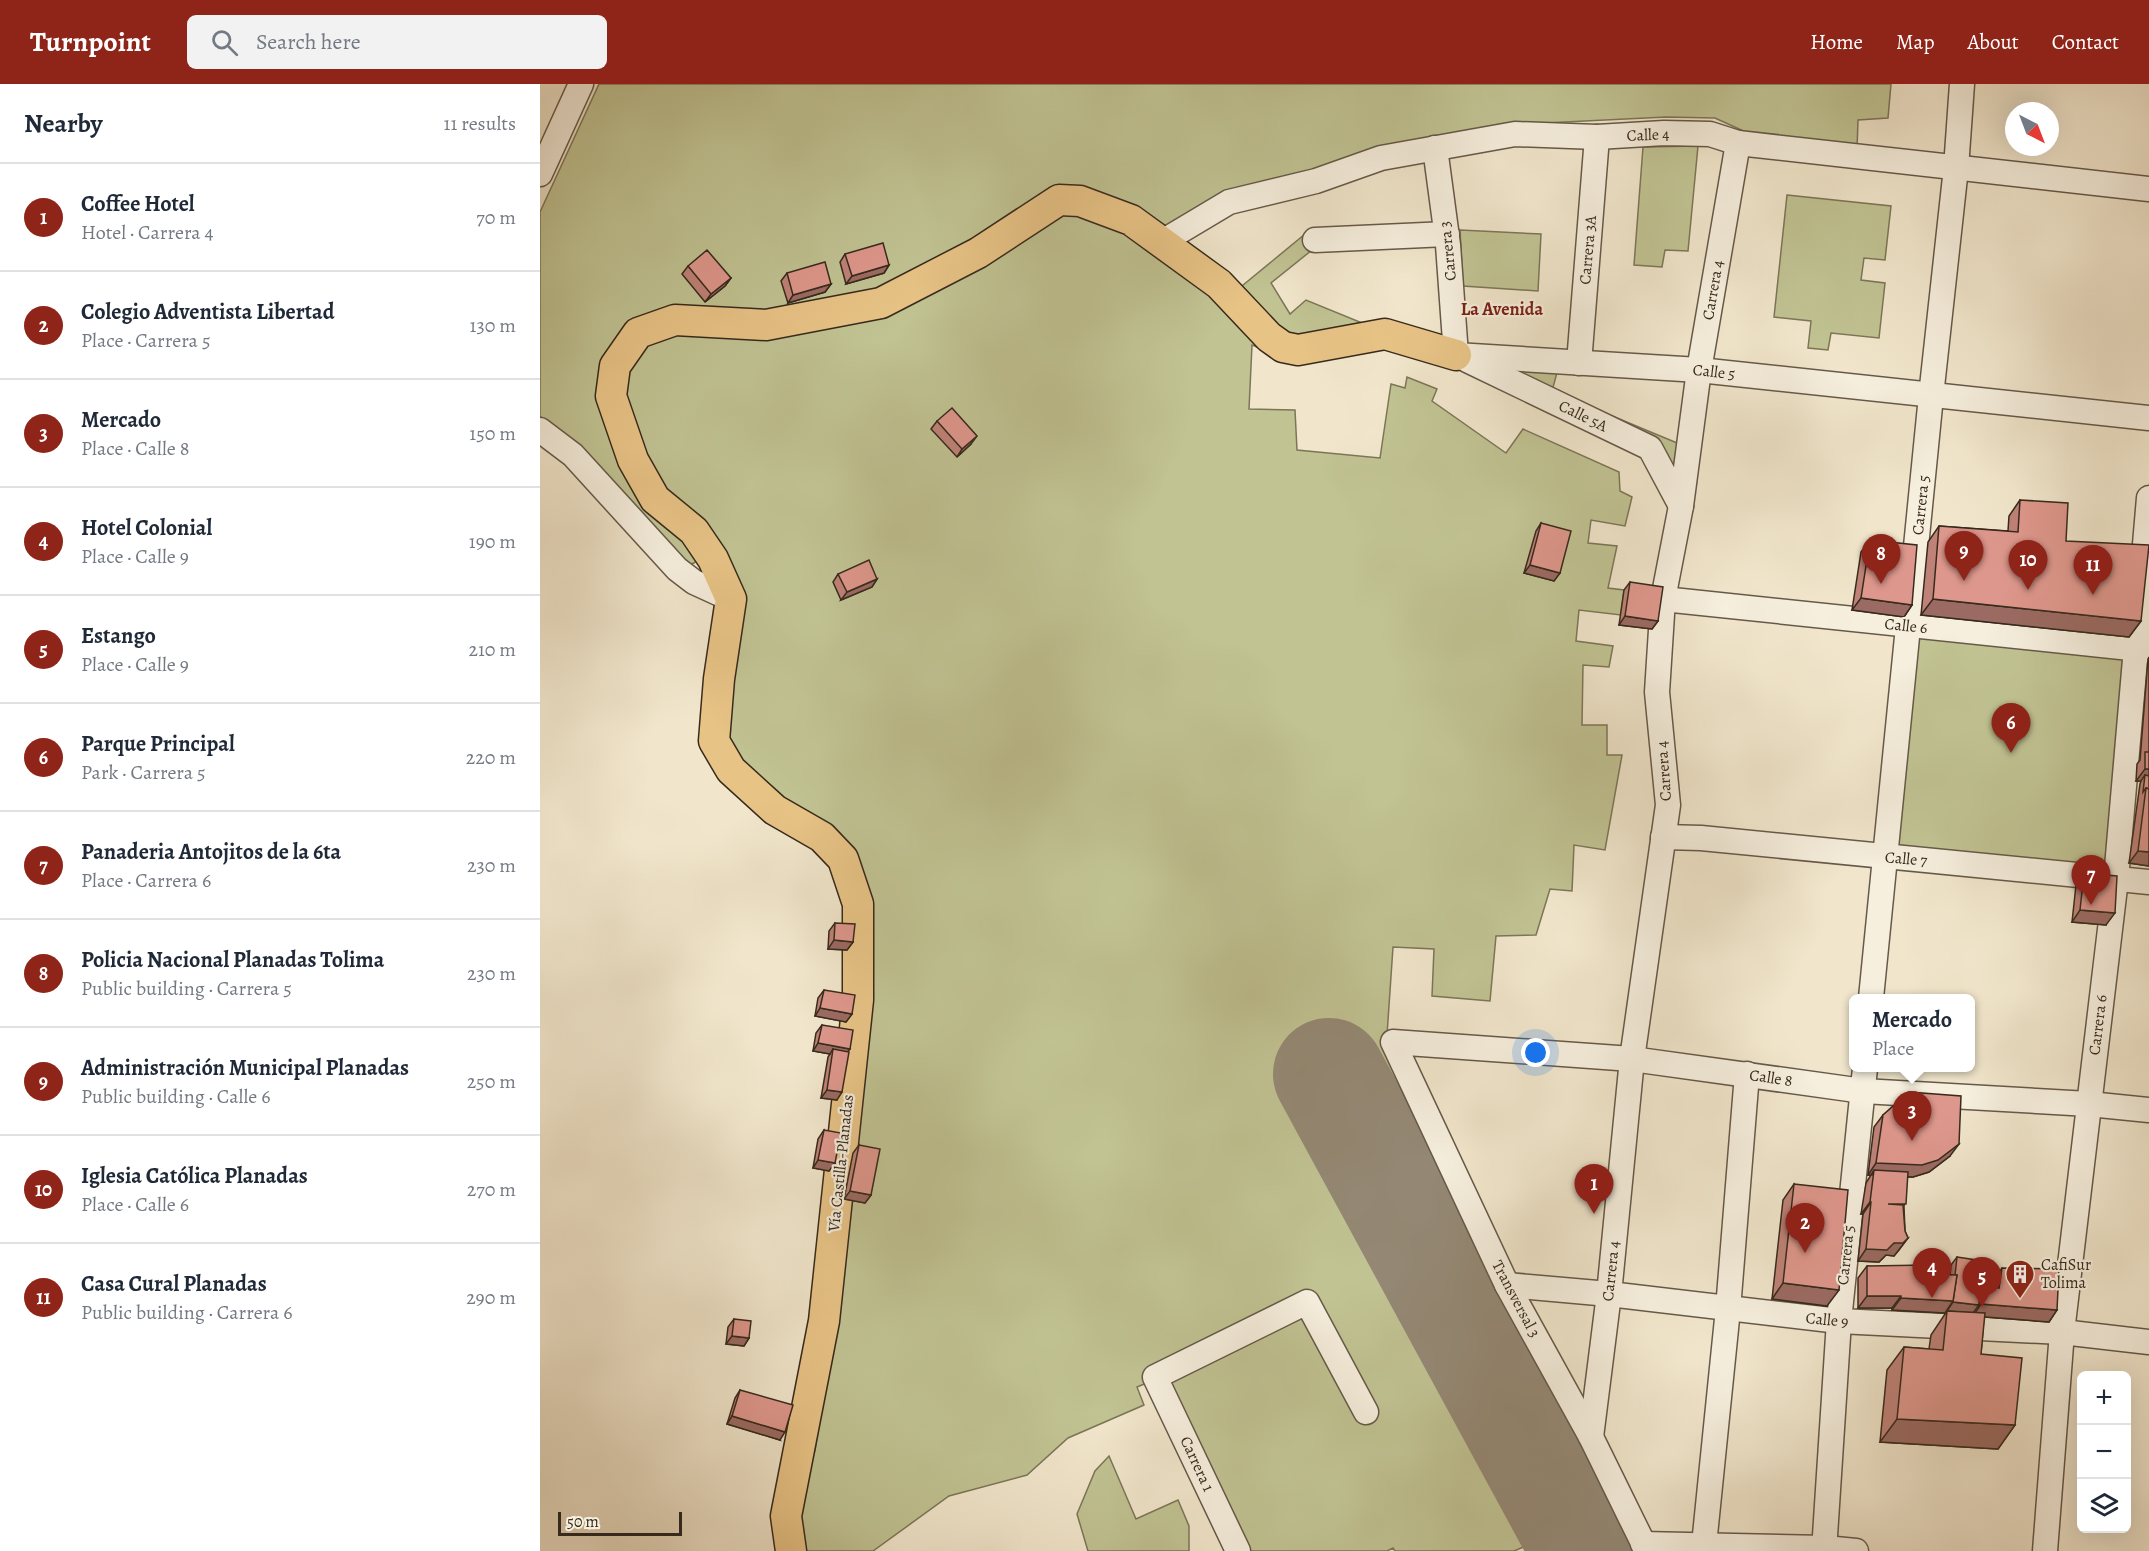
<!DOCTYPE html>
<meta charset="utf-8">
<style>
:root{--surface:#fff;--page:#f2f2f3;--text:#1f2937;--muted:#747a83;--line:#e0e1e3;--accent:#8f2418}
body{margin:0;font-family:Alegreya,serif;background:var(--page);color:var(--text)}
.controls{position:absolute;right:18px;bottom:18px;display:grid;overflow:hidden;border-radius:9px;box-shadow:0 6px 24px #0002}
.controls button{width:54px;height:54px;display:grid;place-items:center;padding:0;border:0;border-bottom:2px solid var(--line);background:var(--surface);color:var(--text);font:30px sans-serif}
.compass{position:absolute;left:1465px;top:18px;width:54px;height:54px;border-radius:50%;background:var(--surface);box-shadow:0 6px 24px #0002;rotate:138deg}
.scale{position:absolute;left:18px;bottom:15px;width:124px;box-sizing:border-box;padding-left:6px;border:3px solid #372a1d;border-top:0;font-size:16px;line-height:21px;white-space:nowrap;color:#372a1d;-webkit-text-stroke:4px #f6efde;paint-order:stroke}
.you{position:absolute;left:996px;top:969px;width:21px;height:21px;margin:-15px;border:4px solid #fff;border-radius:50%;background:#1a73e8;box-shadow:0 0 0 9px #1a73e833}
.badge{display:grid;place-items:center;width:39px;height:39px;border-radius:50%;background:var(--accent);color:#fff;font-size:20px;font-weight:700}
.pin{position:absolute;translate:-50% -50px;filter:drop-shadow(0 2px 3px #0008)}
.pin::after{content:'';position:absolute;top:32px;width:21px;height:18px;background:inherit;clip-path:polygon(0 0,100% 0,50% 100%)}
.popup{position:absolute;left:1309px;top:910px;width:126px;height:78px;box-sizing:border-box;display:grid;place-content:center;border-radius:9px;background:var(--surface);filter:drop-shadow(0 2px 4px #0005);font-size:20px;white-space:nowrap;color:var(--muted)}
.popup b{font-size:22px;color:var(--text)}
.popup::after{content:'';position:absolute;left:50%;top:100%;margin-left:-12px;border:12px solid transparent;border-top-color:var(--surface)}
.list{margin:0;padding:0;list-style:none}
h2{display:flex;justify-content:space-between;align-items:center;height:78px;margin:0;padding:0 24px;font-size:26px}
h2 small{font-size:20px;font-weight:400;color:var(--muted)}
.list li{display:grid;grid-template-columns:39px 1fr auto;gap:18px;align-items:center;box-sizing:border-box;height:108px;padding:0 24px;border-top:2px solid var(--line)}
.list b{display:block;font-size:22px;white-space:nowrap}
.list p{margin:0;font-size:20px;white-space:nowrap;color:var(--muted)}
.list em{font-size:20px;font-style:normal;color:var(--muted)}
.icon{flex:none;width:33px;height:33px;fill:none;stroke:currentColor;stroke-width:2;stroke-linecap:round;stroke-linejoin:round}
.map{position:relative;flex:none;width:1609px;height:1467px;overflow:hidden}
header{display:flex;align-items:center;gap:36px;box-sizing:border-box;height:84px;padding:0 30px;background:var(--accent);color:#fff}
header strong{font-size:28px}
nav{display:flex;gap:33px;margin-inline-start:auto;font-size:21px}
.search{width:420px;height:54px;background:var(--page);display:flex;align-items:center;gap:15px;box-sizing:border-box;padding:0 21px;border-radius:9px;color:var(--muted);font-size:22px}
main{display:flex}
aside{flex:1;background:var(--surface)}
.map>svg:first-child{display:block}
.green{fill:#c1c393;stroke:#7c7658;stroke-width:1.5}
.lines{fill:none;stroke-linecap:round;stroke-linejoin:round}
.runway{stroke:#948874;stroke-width:112}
.minor-casing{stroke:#665949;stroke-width:27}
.major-casing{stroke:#372a1d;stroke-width:33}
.minor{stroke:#f6efde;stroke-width:24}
.major{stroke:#e8c386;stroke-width:30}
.wall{fill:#bf8278;stroke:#372a1d;stroke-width:1.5}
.shaded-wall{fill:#9b6a62;stroke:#372a1d;stroke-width:1.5}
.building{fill:#de978c;stroke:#372a1d;stroke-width:1.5}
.labels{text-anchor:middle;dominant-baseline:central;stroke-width:4.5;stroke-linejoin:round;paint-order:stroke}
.street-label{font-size:16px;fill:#372a1d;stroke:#f6efde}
.poi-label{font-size:16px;fill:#372a1d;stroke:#f6efde;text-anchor:start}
.neighbourhood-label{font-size:18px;font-weight:bold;fill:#7a1f14;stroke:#f6efde}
</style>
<header>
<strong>Turnpoint</strong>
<div class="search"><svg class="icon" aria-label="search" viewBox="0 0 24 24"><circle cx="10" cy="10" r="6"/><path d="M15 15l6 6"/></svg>Search here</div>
<nav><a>Home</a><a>Map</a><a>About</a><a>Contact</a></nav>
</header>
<main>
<aside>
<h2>Nearby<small>11 results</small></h2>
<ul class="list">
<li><span class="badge">1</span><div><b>Coffee Hotel</b><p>Hotel · Carrera 4</p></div><em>70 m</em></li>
<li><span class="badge">2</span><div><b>Colegio Adventista Libertad</b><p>Place · Carrera 5</p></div><em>130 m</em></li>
<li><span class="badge">3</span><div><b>Mercado</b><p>Place · Calle 8</p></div><em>150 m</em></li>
<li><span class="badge">4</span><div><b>Hotel Colonial</b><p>Place · Calle 9</p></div><em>190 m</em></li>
<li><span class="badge">5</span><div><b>Estango</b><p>Place · Calle 9</p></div><em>210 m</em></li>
<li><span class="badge">6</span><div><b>Parque Principal</b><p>Park · Carrera 5</p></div><em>220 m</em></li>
<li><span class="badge">7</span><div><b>Panaderia Antojitos de la 6ta</b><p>Place · Carrera 6</p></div><em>230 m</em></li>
<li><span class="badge">8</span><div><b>Policia Nacional Planadas Tolima</b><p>Public building · Carrera 5</p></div><em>230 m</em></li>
<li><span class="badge">9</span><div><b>Administración Municipal Planadas</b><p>Public building · Calle 6</p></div><em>250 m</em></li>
<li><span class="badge">10</span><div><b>Iglesia Católica Planadas</b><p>Place · Calle 6</p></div><em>270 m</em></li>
<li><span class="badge">11</span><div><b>Casa Cural Planadas</b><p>Public building · Carrera 6</p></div><em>290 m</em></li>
</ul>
</aside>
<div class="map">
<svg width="1609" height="1467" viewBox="0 0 1609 1467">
<rect width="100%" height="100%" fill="#f1e6cc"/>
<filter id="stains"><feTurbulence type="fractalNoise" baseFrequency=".00333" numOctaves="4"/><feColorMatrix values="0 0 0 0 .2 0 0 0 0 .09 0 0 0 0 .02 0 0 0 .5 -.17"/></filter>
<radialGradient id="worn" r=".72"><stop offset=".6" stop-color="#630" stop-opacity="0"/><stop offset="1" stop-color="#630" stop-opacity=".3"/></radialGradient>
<g class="green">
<polygon points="59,0 1351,0 1348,34 1318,36 1317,66 1210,50 1175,34 1126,33 983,40 892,59 627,150 553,113 335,213 95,245 65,315 161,473 154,479 145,482 47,374 0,332 0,128"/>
<polygon points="1158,62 1148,167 1125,166 1122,183 1094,181 1103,63"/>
<polygon points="1247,111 1351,122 1345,176 1324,174 1321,196 1345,199 1339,254 1291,249 1288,266 1268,264 1271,237 1234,233"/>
<polygon points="521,124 589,143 673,207 730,268 712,261 709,325 755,326 757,366 840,374 851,300 865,304 867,293 897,305 892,317 966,369 983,345 1079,388 1080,407 1092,413 1085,442 1051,436 1048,459 1077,462 1068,504 1084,506 1081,531 1039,526 1036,557 1073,562 1069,583 1043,581 1042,641 1067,641 1067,671 1082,671 1065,766 1034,761 1032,807 1010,805 996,851 956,852 950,917 892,912 894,865 853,863 847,951 1103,1467 991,1467 988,1461 974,1467 855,1467 853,1464 847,1467 707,1467 614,1296 597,1303 604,1321 528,1354 487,1391 409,1412 333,1467 260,1467 255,1431 275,1366 293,1250 331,823 199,681 185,654 199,513 126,411 105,375 80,311 81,287 104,258 137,244 289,234"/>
<polygon points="770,146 772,166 731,199 750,230 766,216 827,241 748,255 697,206"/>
<polygon points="920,146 1001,150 998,207 923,202"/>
<polygon points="940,277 1018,285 1012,307 1142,361 1138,407 1114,357"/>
<polygon points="1376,553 1584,572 1567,785 1357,766"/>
<polygon points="569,1372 596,1435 638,1416 649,1442 649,1467 548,1467 537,1430 555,1387"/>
</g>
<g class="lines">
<polyline class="runway" points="789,990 1048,1467"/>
<g class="minor-casing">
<g id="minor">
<polyline points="895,64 908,161 916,271"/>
<polyline points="0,90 41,0"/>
<polyline points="775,156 907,150"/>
<polyline points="622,158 689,118 776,97 841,74 975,50 1057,53 1124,49 1170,50 1198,59 1609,105"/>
<polyline points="916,271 1159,286 1609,334"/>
<polyline points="927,276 1110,364 1141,422"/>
<polyline points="1039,279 1057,53"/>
<polyline points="0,346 33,371 137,485 154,498 191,515"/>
<polyline points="1123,515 1609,566"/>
<polyline points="1123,753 1161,754 1609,798"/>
<polyline points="1331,914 1391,312 1416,84 1422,0"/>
<polyline points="967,1201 1069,1210 1299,1237 1522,1248 1609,1258"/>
<polyline points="1051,1353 1069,1210 1092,975 1128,721 1117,608 1123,515 1141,422 1159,286 1198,59"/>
<polyline points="1103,1460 1285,1464 1316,1467"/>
<polyline points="1164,1461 1188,1225 1207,990"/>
<polyline points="698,1467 615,1293 767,1218 826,1328"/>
<polyline points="1107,1467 1051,1353 967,1201 853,958 1092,975 1323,1007 1549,1020 1609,1026"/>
<polyline points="1284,1467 1299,1237 1325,984"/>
<polyline points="1505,1467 1522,1248 1576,795 1609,414"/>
</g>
</g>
<g class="major-casing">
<polyline id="major" points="251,1467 246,1432 284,1237 318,916 318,820 303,775 282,753 235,726 191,686 174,657 179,595 191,515 173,475 154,447 115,415 93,376 71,312 75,282 98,249 135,236 226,241 341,219 438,169 519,116 540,117 591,136 679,200 729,253 743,263 758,266 845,250 916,271"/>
</g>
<use href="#minor" class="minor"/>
<use href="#major" class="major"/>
</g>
<g class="wall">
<polygon points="305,170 349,181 344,189 306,200 300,178"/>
<polygon points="148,182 191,194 185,202 165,218 142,190"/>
<polygon points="247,189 291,200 285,208 248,219 241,197"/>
<polygon points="397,337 431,360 417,373 391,345"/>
<polygon points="1480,416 1526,457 1601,537 1589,553 1381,531 1388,458 1399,442 1468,447 1469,432"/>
<polygon points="1001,439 1020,489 1014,497 984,489 996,447"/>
<polygon points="1330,456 1372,521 1364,533 1312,526 1321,468"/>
<polygon points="298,490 337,495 332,503 301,516 293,498"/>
<polygon points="1090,498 1118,537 1112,545 1079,541 1084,506"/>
<polygon points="1609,573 1609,782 1589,779 1600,700 1601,697 1596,697 1597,680 1600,676 1608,575"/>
<polygon points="1544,789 1566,841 1532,838 1536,801"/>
<polygon points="295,839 313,858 307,866 288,865 289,847"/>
<polygon points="284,906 312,930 306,938 275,932 278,914"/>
<polygon points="282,941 308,967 297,1016 281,1014 288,973 290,970 273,967 276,949"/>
<polygon points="1343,1031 1410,1072 1389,1088 1373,1093 1367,1093 1364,1123 1365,1147 1368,1154 1359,1166 1354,1172 1346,1171 1339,1178 1318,1177 1323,1130 1321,1130 1326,1099 1331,1091 1328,1091 1334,1043"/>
<polygon points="284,1046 295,1079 289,1087 273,1084 278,1055"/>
<polygon points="319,1061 331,1111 325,1119 304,1115 313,1069"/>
<polygon points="1254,1100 1287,1222 1232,1215 1243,1116"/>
<polygon points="1417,1173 1440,1206 1444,1201 1452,1203 1453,1196 1462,1184 1517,1226 1509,1238 1444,1233 1441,1270 1475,1341 1458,1365 1340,1358 1347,1286 1364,1263 1389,1265 1391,1251 1407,1227 1420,1228 1407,1227 1407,1226 1405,1229 1352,1226 1352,1224 1318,1224 1318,1194 1327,1182 1387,1190 1410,1191 1411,1181"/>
<polygon points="194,1235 209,1254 204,1262 186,1260 188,1243"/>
<polygon points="200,1306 240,1356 187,1340 195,1314"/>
</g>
<g class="shaded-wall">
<polygon points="349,181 344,189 306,200 312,192"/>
<polygon points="191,194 185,202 165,218 171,210"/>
<polygon points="291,200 285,208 248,219 253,211"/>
<polygon points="437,352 431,360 417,373 422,365"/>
<polygon points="990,481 1020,489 1014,497 984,489"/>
<polygon points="337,495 332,503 301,516 307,508"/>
<polygon points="1321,514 1372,521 1364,533 1312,526"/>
<polygon points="1393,515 1601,537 1589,553 1381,531"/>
<polygon points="1085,532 1118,537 1112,545 1079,541"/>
<polygon points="1605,685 1609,685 1609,698 1605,691 1601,697 1596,697"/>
<polygon points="1598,767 1609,768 1609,782 1589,779"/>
<polygon points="1540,826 1575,829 1566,841 1532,838"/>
<polygon points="294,856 313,858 307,866 288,865"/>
<polygon points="280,924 312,930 306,938 275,932"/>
<polygon points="278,959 310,965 304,973 293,965 290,970 273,967"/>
<polygon points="287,1006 302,1008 297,1016 281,1014"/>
<polygon points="1419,1060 1410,1072 1389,1088 1373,1093 1333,1091 1334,1086 1331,1091 1328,1091 1336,1079"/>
<polygon points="278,1076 295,1079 289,1087 273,1084"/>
<polygon points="310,1107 331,1111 325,1119 304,1115"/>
<polygon points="1330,1118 1331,1118 1323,1130 1321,1130"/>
<polygon points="1368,1154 1354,1172 1346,1171 1339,1178 1318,1177 1326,1165 1354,1159"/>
<polygon points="1243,1199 1299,1206 1287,1222 1232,1215"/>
<polygon points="1327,1212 1361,1212 1352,1224 1318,1224"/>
<polygon points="1361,1214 1413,1217 1405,1229 1352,1226"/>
<polygon points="1413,1218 1439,1221 1433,1229 1407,1227"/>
<polygon points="1441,1220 1517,1226 1509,1238 1433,1232"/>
<polygon points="192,1252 209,1254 204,1262 186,1260"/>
<polygon points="192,1332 245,1348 240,1356 187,1340"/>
<polygon points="1357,1335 1475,1341 1458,1365 1340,1358"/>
</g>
<g class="building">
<polygon points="343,159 349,181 312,192 305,170"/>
<polygon points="167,166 191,194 171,210 148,182"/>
<polygon points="285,178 291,200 253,211 247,189"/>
<polygon points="412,324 437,352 422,365 397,337"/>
<polygon points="1480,416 1528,419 1526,457 1609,461 1601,537 1393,515 1399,442 1478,448"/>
<polygon points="1001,439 1031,447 1020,489 990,481"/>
<polygon points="1330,456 1377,461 1372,521 1321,514"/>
<polygon points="329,476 337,495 307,508 298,490"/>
<polygon points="1090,498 1123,503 1118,537 1085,532"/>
<rect x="1605" y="668" width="4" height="17"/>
<polygon points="1605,691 1609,692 1609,705 1606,704 1603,708"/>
<polygon points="1606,704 1609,705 1609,768 1598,767"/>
<polygon points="1544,789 1577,792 1575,829 1540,826"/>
<polygon points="295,839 315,840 313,858 294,856"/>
<polygon points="284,906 315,911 312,930 280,924"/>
<polygon points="282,941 313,946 310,965 278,959"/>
<polygon points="293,965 309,968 302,1008 287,1006"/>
<polygon points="1369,1008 1421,1012 1419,1060 1398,1076 1382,1081 1336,1079 1343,1031"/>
<polygon points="284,1046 301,1049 295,1079 278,1076"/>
<polygon points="319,1061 340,1065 331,1111 310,1107"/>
<polygon points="1334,1086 1368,1088 1366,1120 1348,1120 1363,1121 1365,1147 1368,1154 1363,1159 1354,1159 1347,1166 1326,1165 1331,1118 1330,1118"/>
<polygon points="1254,1100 1308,1106 1299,1206 1243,1199"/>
<polygon points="1417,1173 1443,1177 1439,1221 1413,1218 1417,1191 1415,1191"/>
<polygon points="1388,1181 1387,1190 1417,1191 1413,1217 1361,1214 1361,1212 1327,1212 1327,1182"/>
<polygon points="1462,1184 1519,1185 1517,1226 1441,1220 1444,1201 1459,1204"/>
<polygon points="1407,1227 1445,1229 1441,1270 1482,1274 1475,1341 1357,1335 1364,1263 1403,1266"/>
<polygon points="194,1235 211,1237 209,1254 192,1252"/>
<polygon points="200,1306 253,1321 245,1348 192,1332"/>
</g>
<defs>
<g id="building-pin" transform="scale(1.5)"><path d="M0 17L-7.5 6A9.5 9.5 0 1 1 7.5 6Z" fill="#8f2418" stroke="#f6efde"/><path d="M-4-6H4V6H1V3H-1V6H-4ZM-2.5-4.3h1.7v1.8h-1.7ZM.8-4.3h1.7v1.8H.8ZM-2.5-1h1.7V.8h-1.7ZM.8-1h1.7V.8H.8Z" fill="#fff"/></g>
</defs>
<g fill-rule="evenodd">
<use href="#building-pin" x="1480" y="1190"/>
</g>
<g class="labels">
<g class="street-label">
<text transform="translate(1108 51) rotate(-2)">Calle 4</text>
<text transform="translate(1048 166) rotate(-85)">Carrera 3A</text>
<text transform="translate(908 167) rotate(-96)">Carrera 3</text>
<text transform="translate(1173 206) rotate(-80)">Carrera 4</text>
<text transform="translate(1174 288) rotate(6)">Calle 5</text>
<text transform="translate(1043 332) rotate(26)">Calle 5A</text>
<text transform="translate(1381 421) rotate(-84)">Carrera 5</text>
<text transform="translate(1366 542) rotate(6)">Calle 6</text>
<text transform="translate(1124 687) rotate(-94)">Carrera 4</text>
<text transform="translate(1366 775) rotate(5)">Calle 7</text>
<text transform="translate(1558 941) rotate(-83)">Carrera 6</text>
<text transform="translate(1231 994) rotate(8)">Calle 8</text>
<text transform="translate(301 1079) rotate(-84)">Vía Castilla-Planadas</text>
<text transform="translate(1306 1171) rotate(-84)">Carrera 5</text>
<text transform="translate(1071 1187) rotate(-84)">Carrera 4</text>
<text transform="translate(976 1215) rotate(62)">Transversal 3</text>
<text transform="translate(1287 1236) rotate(5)">Calle 9</text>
<text transform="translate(657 1380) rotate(65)">Carrera 1</text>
</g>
<g class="poi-label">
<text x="1501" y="1181">CafiSur<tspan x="1501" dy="18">Tolima</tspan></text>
</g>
<g class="neighbourhood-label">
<text x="962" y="225">La Avenida</text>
</g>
</g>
<rect width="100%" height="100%" filter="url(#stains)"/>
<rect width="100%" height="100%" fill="url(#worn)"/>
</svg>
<div class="controls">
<button>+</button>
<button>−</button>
<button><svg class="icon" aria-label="layers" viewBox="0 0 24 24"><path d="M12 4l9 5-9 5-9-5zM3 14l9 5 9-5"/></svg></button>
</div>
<svg class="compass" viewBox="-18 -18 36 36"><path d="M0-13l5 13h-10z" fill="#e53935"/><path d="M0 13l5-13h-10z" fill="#747a83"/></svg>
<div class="scale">50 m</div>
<div class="you"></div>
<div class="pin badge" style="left:1054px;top:1130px">1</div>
<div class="pin badge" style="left:1265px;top:1169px">2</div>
<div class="pin badge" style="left:1372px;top:1057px">3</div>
<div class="popup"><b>Mercado</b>Place</div>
<div class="pin badge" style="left:1392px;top:1214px">4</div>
<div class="pin badge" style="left:1442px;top:1223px">5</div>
<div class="pin badge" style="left:1471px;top:669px">6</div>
<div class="pin badge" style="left:1551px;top:821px">7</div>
<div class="pin badge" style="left:1341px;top:500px">8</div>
<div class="pin badge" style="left:1424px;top:497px">9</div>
<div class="pin badge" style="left:1488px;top:506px">10</div>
<div class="pin badge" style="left:1553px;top:511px">11</div>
</div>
</main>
